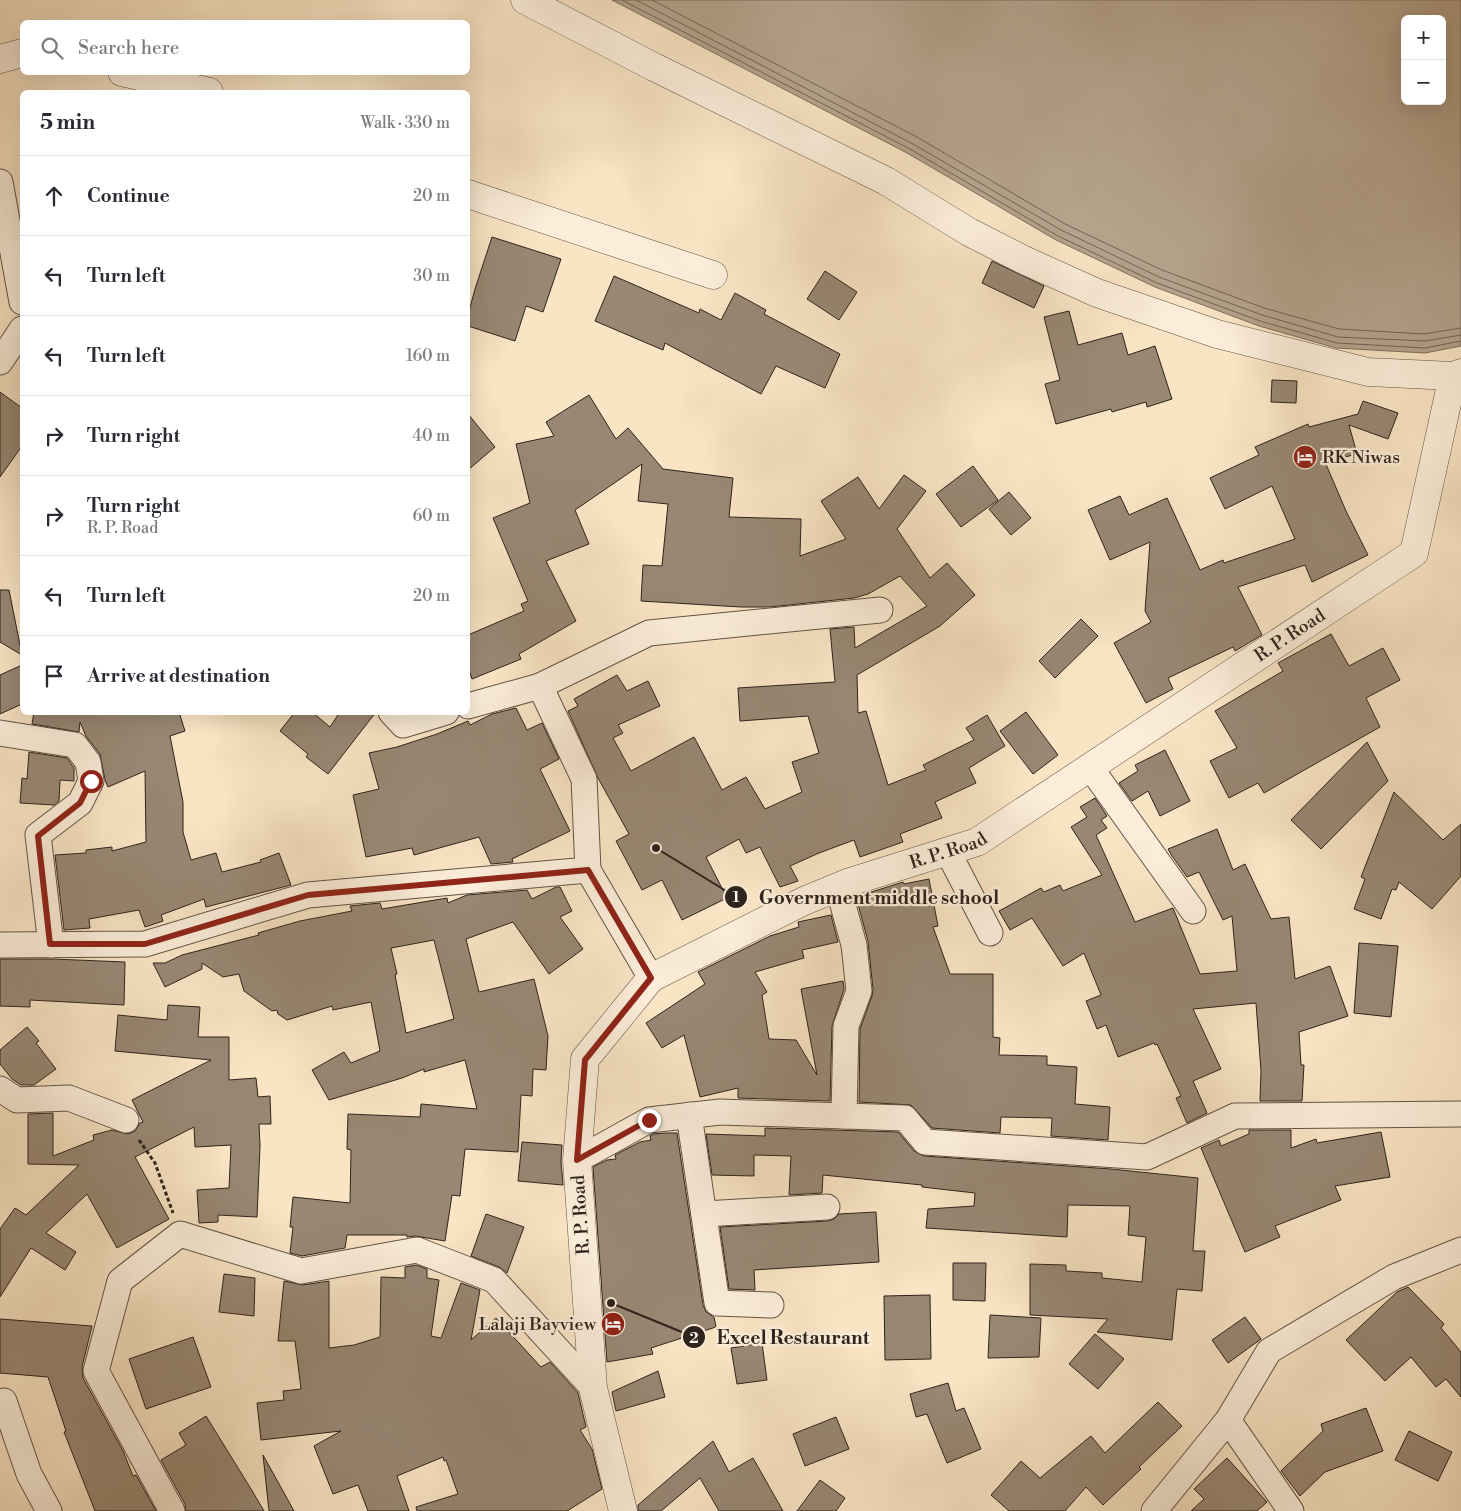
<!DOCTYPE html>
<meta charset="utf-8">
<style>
:root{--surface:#fff;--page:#f2f2f3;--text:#2b2b33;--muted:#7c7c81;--line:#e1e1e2}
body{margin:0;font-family:"Libre Bodoni",serif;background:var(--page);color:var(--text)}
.controls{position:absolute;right:15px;top:15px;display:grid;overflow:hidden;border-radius:8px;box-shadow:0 5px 20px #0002}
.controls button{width:45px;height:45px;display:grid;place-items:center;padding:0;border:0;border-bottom:1px solid var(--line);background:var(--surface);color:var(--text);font:25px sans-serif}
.stop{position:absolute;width:15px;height:15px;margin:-11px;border:4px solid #8f2418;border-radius:50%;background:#fff}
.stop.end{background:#8f2418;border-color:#fff;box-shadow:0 1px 5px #0008}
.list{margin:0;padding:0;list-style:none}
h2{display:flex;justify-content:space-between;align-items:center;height:65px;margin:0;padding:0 20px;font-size:21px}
h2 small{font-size:16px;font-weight:400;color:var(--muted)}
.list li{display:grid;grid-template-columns:32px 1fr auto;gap:15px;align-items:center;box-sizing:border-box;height:80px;padding:0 20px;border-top:1px solid var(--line)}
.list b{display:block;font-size:19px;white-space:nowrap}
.list p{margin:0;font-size:16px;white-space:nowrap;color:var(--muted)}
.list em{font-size:16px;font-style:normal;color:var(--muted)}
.icon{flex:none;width:28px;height:28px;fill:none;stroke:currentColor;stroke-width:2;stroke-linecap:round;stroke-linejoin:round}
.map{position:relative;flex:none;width:1461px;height:1511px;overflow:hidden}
.search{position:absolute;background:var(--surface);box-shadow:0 5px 20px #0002;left:20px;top:20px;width:450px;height:55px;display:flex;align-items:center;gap:12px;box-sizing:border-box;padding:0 18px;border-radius:8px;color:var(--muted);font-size:19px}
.panel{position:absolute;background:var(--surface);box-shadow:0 5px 20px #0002;left:20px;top:90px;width:450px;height:625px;border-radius:8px}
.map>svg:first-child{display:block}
.water{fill:#b4a28b;stroke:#7f6f5f;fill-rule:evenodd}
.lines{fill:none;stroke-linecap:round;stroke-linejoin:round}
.shore{stroke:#726254;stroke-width:1}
.building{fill:#988773;stroke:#2f231c;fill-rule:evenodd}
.minor-casing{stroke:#625346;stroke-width:27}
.tertiary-casing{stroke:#625346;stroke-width:29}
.path{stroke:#2f231c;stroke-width:3;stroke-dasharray:4 2.5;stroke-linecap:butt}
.minor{stroke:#fbedd9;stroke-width:25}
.tertiary{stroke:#fbedd9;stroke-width:28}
.route{stroke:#8f2418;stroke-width:6}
.labels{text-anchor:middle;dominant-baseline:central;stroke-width:4.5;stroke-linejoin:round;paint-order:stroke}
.poi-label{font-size:18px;fill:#2f231c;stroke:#fbedd9;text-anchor:start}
.street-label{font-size:18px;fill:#2f231c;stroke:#fbedd9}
.leader{fill:none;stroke:#2f231c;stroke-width:2}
.callout-dot{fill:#2f231c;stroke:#fbedd9;stroke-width:2}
.mark-label{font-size:15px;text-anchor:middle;font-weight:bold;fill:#fff}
.callout-label{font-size:19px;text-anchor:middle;font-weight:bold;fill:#2f231c;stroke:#fbedd9;stroke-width:4.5;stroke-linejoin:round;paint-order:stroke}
</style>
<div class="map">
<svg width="1461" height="1511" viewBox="0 0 1461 1511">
<rect width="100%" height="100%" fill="#f9e4c4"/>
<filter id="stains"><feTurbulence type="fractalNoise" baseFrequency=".004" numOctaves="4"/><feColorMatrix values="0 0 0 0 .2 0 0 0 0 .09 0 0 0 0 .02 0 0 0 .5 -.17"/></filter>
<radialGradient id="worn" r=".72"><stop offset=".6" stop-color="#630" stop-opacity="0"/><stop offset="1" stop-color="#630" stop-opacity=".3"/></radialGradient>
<path class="water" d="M612,0H1461V346L1425,353L1336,348L1259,326L1155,287L1056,240L907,153ZM1405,19H1442V101H1405Z"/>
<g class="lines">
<g class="shore">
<polyline points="622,0 910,149 1058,236 1157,283 1260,321 1337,343 1425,348 1461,341"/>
<polyline points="636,0 913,144 1061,230 1159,277 1262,315 1338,337 1425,341 1461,335"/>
<polyline points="652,0 917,137 1065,224 1162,270 1264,308 1339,329 1424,334 1461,328"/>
</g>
</g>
<g class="building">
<polygon points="492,237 561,259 543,312 526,306 515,341 468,326 468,315 475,289"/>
<polygon points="992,261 1044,286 1034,308 982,283"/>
<polygon points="825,271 857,292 839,320 807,299"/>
<polygon points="614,276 699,313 700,309 721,320 735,293 766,310 764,314 840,354 825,388 776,366 761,394 665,343 663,350 595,321"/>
<polygon points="1069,311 1078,345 1122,333 1128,355 1155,346 1172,399 1147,407 1146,402 1112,412 1111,409 1056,424 1045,384 1060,380 1044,317"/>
<polygon points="1272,380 1297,381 1296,403 1271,402"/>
<polygon points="0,392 22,408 22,446 0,477"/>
<polygon points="589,395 616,439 628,428 663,469 733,478 729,517 801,519 800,556 846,539 821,501 858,477 879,509 904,475 926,491 897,529 930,578 947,563 975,595 940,626 857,675 858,713 866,711 888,785 926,770 923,765 974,740 966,728 987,715 1005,746 969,768 976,783 935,802 942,818 900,834 903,842 860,857 854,840 819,853 790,866 798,881 780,887 760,847 746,853 739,839 706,857 727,898 682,920 662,880 642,890 616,841 629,834 598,778 568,711 578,706 574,699 617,675 627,691 648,681 660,706 618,725 623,733 613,738 631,771 694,737 722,790 746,777 765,809 802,792 792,762 819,753 808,716 740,721 738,688 835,682 830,629 854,627 855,648 927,606 900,576 868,594 854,598 770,607 741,607 641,601 643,565 662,566 668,504 638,501 642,464 575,510 589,544 546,561 576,621 519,654 521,659 472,679 468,668 468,635 524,611 521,604 528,601 493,518 530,503 516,444 554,436 546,422"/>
<polygon points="1363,401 1398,413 1388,439 1349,425 1357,454 1325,462 1346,511 1368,555 1312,582 1305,565 1238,587 1262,635 1235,651 1233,647 1168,678 1173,689 1146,703 1114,643 1151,622 1145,611 1150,542 1110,560 1088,510 1120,496 1129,515 1167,498 1200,570 1223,560 1224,563 1295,539 1272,486 1225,509 1210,478 1259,455 1255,447 1308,424 1309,427 1358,414"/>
<polygon points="468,414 495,447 468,470"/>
<polygon points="973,466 998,500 961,527 936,494"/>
<polygon points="1009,492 1031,518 1011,535 989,509"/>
<polygon points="0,590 9,590 22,655 0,642"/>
<polygon points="1081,619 1098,636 1055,678 1039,661"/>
<polygon points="1331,634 1349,666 1383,648 1400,680 1366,698 1380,727 1264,793 1258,783 1229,798 1210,761 1237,748 1215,711 1283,671 1278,663"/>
<polygon points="22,665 22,704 0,714 0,675"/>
<polygon points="516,708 527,730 542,723 559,759 540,769 570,831 512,859 513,862 491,864 479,837 414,855 412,848 366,857 353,795 379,789 369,753 397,747 437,734 468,721 470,725 492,714"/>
<polygon points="34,712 179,712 185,731 170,736 183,802 183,832 191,860 216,853 222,872 261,862 260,860 279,853 291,885 206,907 204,899 161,915 163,921 145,927 139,910 89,919 90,928 64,930 55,855 86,853 86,850 112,847 112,851 146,842 145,771 108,787 105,780 100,754 86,736 80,722 79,732 32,724"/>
<polygon points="295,712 312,712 330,727 340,712 376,712 328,774 306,757 308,754 280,731"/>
<polygon points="1026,712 1058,755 1033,774 1000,731"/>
<polygon points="1367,742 1388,781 1321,849 1291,820"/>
<polygon points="1165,750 1190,801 1160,816 1148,791 1132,801 1119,783 1138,771 1135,765"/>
<polygon points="29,752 67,758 74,768 74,781 60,780 59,801 54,805 20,803 22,778 27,779"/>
<polygon points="1394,792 1443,840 1461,824 1461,876 1432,909 1399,882 1396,890 1392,889 1381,919 1354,909 1365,879 1361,877"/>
<polygon points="1095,798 1107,816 1101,820 1107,828 1096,835 1135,922 1173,908 1200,974 1237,971 1232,916 1223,920 1199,872 1187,877 1172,856 1168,849 1217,829 1233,870 1245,864 1271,919 1289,917 1295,979 1330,966 1348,1016 1299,1032 1301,1065 1304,1065 1302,1101 1260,1101 1261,1071 1256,1003 1193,1009 1221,1069 1193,1081 1207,1113 1187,1123 1176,1098 1181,1096 1157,1044 1155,1045 1154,1043 1118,1057 1106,1025 1097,1029 1086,1001 1101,995 1084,953 1063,966 1032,918 1010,930 999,911 1041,888 1044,892 1060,885 1063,891 1102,875 1071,827 1087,817 1080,807"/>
<polygon points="929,879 938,926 933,927 950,974 993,974 993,1037 1000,1038 999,1055 1047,1056 1047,1065 1077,1067 1075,1104 1110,1107 1108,1140 1051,1136 1052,1118 1001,1117 1000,1133 932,1128 911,1105 859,1102 860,1029 872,996 873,989 868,941 856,897 903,882 904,884"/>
<path d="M556,887H560L572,911L560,917L583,949L549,974L513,922L466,939L479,992L534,979L548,1036L546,1070L533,1069L532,1096L521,1095L518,1152L465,1149L460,1196L452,1195L445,1241L415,1236L407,1237V1235H347L345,1248L302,1256L290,1253L293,1227H290L293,1197L350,1203L351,1150L347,1149L348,1114L420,1117L421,1104L477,1109L465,1060L424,1072V1069L402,1078L329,1100L312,1070L344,1052L351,1063L380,1051L371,1002L333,1010L332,1006L287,1020L278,1014L277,1010L272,1011L244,991L239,974L223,977L202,963V969L165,987L153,963H165L182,955L259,935L258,933L300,921L352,911L350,906L380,903L382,909L447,898L448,903L467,895L527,890L532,899ZM434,940L454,1019L406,1033L395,975L397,974L391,948Z"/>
<polygon points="831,915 838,942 802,950 804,958 755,972 767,992 762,995 769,1039 796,1040 817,1075 801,989 843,981 844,989 832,1026 830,1101 738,1098 738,1088 700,1097 684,1035 662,1048 646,1023 705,984 698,972 770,936 799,927 798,922"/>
<polygon points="1359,943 1398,946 1391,1017 1354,1013"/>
<polygon points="0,959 53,959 125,962 124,1005 30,1000 30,1007 0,1006"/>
<polygon points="168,1005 200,1007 198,1037 229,1037 229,1080 256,1078 258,1097 270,1096 271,1124 259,1124 260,1146 257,1217 218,1215 218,1222 199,1223 197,1190 229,1188 231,1145 195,1147 194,1127 135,1157 169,1219 117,1248 87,1194 46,1233 76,1252 65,1270 31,1248 0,1297 0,1229 15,1208 26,1215 79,1165 28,1164 28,1114 53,1113 53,1156 94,1140 93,1135 112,1130 128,1134 135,1131 140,1123 143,1122 132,1100 211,1060 115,1051 118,1015 167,1020"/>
<polygon points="27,1027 39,1041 36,1043 56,1069 34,1085 21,1085 12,1079 0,1064 0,1050"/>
<polygon points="765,1128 898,1132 914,1151 924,1156 1111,1169 1198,1178 1193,1251 1205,1251 1202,1291 1177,1289 1172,1340 1097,1332 1108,1319 1030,1315 1030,1264 1066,1265 1066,1271 1102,1273 1102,1278 1142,1282 1146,1237 1128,1235 1130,1206 1068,1205 1067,1237 926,1228 928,1209 974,1206 975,1193 922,1187 922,1185 823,1175 822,1193 789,1195 791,1156 754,1155 754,1176 712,1175 706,1134 765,1136"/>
<polygon points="1249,1130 1291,1130 1291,1148 1316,1139 1317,1143 1381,1132 1390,1177 1335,1186 1341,1200 1275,1226 1280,1237 1245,1252 1201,1148 1219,1140 1221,1146 1249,1134"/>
<polygon points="665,1133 677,1133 703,1305 706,1312 714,1317 716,1327 651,1348 653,1354 607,1362 593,1167 607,1160 616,1159 615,1155 640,1142 651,1140 650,1136 653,1134"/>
<polygon points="522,1142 562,1145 561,1161 563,1185 518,1181"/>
<polygon points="876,1212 879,1262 754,1270 755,1290 729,1289 720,1227 828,1221 834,1219 839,1214"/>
<polygon points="486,1214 524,1227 507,1273 499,1267 471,1256"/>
<polygon points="953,1263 986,1263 985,1301 953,1300"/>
<polygon points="416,1265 427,1269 427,1278 439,1280 431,1336 441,1338 461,1283 480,1290 471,1340 496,1318 541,1367 550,1362 578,1393 586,1427 580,1430 592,1449 602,1489 567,1511 417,1511 416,1507 458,1494 446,1460 444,1461 443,1457 397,1476 409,1511 368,1511 358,1485 333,1494 314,1446 341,1431 261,1440 257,1403 284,1400 283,1391 301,1389 295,1341 278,1341 284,1281 303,1285 329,1281 329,1348 354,1345 380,1337 381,1277 405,1278 405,1267"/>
<polygon points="224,1274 255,1278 254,1316 219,1312"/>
<polygon points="1408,1287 1444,1324 1441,1328 1461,1352 1461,1397 1446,1379 1436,1387 1411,1357 1385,1381 1346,1340 1397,1292"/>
<polygon points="930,1295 931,1359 885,1360 884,1296"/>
<polygon points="990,1315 1041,1318 1039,1357 988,1358"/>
<polygon points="1245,1317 1261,1339 1228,1363 1212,1340"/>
<polygon points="0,1319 92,1326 82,1367 83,1378 123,1451 133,1476 136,1475 156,1511 95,1511 64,1432 66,1431 48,1377 0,1373"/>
<polygon points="1095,1334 1124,1359 1098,1389 1069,1364"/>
<polygon points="193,1337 211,1387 146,1409 129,1359"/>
<polygon points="762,1343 767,1380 737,1384 731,1348"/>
<polygon points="658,1371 665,1397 616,1411 612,1392"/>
<polygon points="948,1383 956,1411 964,1408 981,1449 947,1463 927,1414 916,1417 910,1394"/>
<polygon points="1158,1402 1182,1426 1139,1467 1141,1469 1103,1505 1086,1487 1065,1511 1009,1511 991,1495 1021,1461 1040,1478 1091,1436 1105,1453"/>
<polygon points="1366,1408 1383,1451 1325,1472 1300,1496 1281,1471 1323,1431 1321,1424"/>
<polygon points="206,1416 251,1489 264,1511 186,1511 185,1504 161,1460 186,1445 179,1433"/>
<polygon points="836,1417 849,1449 805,1466 793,1434"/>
<polygon points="1409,1431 1452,1452 1438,1481 1395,1460"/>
<polygon points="713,1441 729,1472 753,1458 783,1511 719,1511 700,1478 661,1511 638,1511 638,1505"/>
<polygon points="263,1455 294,1511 269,1511"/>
<polygon points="1227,1458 1267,1502 1257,1511 1191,1511 1204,1499 1194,1489"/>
<polygon points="820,1480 845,1498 836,1511 797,1511"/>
</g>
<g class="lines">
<g class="minor-casing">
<g id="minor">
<polyline points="0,182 22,302"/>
<polyline points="0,362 22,329"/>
<polyline points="468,706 540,686 649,633 880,610"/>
<polyline points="391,712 403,725 446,712"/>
<polyline points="0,733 75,745 88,762 91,781 80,803 38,835 51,945"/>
<polyline points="1090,767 1193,911"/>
<polyline points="948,852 990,933"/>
<polyline points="588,870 651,978"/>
<polyline points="838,887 854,945 859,991 846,1026 844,1116"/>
<polyline points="0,945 145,944 308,895 588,870 584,779 540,686"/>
<polyline points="0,1089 17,1100 69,1098 126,1120"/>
<polyline points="689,1115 717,1303 771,1305"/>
<polyline points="577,1160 649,1120 720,1112 905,1118 925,1142 1147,1157 1235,1116 1461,1114"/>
<polyline points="704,1214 827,1207"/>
<polyline points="4,1401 29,1474 49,1511"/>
<polyline points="172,1511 96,1371 120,1281 180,1234 301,1271 417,1250 494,1280 593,1388"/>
<polyline points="1154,1511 1228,1420"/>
<polyline points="1291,1511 1228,1420 1269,1351 1394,1277 1461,1250"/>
</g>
</g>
<g class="tertiary-casing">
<g id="tertiary">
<polyline points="525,0 654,67 886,181 969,232 1026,261 1097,293 1217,334 1368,372 1453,376 1461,373"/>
<polyline points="0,59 22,53"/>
<polyline points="122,72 209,92"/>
<polyline points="468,194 713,275"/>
<path id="s1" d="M623,1511L593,1388L577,1160L585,1059L651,978L804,901L850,882L977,842L1414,553L1453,376"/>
</g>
</g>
<polyline class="path" points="139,1140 155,1163 173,1213"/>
<use href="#minor" class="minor"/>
<use href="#tertiary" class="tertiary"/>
</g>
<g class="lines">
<polyline class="route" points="91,781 80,803 38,836 50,944 145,944 308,895 588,870 651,978 585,1060 577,1160 649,1120"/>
</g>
<defs>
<g id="hotel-disc" transform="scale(1.25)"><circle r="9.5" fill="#8f2418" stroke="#fbedd9"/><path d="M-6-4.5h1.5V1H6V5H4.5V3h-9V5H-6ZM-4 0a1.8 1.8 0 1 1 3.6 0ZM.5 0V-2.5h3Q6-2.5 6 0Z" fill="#fff"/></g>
</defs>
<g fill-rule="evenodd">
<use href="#hotel-disc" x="1305" y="457"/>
<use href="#hotel-disc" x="613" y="1324"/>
</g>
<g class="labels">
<g class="poi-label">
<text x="1322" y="457">RK Niwas</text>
<text x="596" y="1324" text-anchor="end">Lalaji Bayview</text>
</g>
<g class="street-label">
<text stroke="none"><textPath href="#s1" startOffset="1290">R. P. Road</textPath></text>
<text stroke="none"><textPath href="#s1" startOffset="885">R. P. Road</textPath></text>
<text transform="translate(581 1215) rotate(-94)">R. P. Road</text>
</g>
</g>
<path class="leader" d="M656 848L736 897M611 1303L694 1337"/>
<g class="callout-dot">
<circle cx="656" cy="848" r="5"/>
<circle cx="611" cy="1303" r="5"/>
<circle cx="736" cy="897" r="12"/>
<circle cx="694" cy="1337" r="12"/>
</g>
<g class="mark-label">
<text x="736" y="902">1</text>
<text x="694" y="1343">2</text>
</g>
<g class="callout-label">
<text x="879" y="904">Government middle school</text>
<text x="793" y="1344">Excel Restaurant</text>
</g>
<rect width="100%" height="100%" filter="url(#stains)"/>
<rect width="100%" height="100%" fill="url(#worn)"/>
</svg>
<div class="controls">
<button>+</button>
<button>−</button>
</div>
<div class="stop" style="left:91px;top:781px"></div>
<div class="stop end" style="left:649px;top:1120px"></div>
<div class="search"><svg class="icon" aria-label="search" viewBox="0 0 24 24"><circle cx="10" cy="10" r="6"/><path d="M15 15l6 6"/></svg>Search here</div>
<section class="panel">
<h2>5 min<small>Walk · 330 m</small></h2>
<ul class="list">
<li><svg class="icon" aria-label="ahead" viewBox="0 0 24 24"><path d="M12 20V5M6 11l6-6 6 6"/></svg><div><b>Continue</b></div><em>20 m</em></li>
<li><svg class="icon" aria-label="left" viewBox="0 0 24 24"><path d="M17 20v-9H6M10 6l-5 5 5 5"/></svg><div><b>Turn left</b></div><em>30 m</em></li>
<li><svg class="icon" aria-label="left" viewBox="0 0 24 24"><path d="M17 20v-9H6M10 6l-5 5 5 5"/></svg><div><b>Turn left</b></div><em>160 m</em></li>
<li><svg class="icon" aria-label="right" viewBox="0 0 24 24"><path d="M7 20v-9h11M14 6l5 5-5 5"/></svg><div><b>Turn right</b></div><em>40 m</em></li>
<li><svg class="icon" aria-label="right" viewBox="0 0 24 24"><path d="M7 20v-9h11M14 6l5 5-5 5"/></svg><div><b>Turn right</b><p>R. P. Road</p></div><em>60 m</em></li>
<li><svg class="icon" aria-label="left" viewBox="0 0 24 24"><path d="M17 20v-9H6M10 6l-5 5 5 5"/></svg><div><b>Turn left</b></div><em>20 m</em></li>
<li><svg class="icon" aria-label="arrive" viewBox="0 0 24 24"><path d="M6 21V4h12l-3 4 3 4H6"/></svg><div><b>Arrive at destination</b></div></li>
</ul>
</section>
</div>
